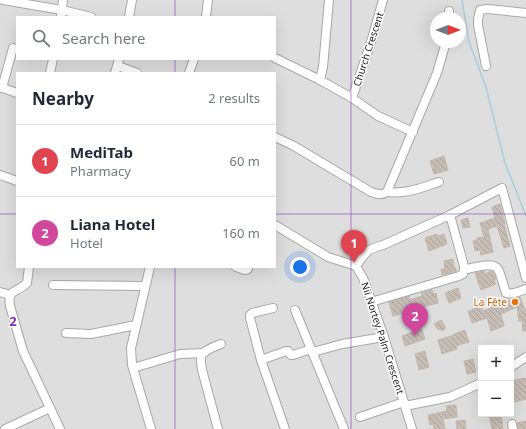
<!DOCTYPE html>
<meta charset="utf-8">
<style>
:root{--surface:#fff;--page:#f2f2f3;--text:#1f2937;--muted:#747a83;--line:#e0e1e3;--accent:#1a73e8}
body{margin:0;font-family:"Noto Sans",sans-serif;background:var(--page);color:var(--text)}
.controls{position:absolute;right:12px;bottom:12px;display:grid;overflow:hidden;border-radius:0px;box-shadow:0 4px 16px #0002}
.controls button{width:36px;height:36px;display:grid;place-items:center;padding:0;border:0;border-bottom:1px solid var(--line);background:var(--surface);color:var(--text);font:20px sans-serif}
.compass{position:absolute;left:430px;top:12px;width:36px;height:36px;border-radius:50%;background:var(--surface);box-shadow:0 4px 16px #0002;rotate:90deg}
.you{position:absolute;left:300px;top:267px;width:14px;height:14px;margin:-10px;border:3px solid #fff;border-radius:50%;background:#1a73e8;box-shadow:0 0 0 6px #1a73e833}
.badge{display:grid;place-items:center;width:26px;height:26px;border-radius:50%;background:var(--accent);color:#fff;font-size:13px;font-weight:700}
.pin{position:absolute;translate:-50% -33px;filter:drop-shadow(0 1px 2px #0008)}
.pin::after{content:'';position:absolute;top:21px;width:14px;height:12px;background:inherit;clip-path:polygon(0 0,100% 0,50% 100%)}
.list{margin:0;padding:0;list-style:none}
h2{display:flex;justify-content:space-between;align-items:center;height:52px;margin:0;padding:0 16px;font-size:17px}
h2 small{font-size:13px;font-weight:400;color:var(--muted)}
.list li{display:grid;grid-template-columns:26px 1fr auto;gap:12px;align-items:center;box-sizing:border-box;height:72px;padding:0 16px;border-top:1px solid var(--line)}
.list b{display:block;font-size:15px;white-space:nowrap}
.list p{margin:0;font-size:13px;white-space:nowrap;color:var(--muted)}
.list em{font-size:13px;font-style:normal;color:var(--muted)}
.icon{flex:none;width:22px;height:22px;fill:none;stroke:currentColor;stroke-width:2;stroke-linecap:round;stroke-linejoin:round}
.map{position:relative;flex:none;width:526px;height:429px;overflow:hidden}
.search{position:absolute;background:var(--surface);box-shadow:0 4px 16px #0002;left:16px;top:16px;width:260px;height:44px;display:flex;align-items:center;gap:10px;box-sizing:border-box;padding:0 14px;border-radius:0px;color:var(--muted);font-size:15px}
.panel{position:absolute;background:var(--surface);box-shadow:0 4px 16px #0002;left:16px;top:72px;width:260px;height:196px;border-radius:0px}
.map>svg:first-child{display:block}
.residential{fill:#dfdede;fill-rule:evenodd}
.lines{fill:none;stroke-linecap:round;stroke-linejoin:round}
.stream{stroke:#a8ccde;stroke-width:1.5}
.building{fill:url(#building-back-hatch);stroke:#c3b7a9}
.minor-casing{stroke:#a8a8a8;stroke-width:10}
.minor{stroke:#fff;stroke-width:8}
.grid{fill:none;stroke:#7b2cbf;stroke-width:1;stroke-opacity:0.55}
.food-dot{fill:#e8710a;stroke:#fff;stroke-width:1.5}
.labels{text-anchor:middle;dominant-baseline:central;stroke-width:3;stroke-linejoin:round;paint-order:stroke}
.street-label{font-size:10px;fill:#212121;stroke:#fff}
.food-label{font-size:10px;fill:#c56008;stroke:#fff;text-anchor:end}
.grid-label{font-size:13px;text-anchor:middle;font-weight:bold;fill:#7b2cbf;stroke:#fff;stroke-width:3;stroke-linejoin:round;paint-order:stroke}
</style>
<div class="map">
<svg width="526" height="429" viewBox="0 0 526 429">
<defs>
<pattern id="building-back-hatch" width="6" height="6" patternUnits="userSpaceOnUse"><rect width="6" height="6" fill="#c6beb6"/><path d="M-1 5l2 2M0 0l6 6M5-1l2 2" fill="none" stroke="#aaa39c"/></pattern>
</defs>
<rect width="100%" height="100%" fill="#f1efe7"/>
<path class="residential" d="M0,0H526V429H0ZM17,17H275V59H17ZM436,18H460V42H436ZM17,73H275V267H17ZM481,348H511V414H481Z"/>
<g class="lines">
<polyline class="stream" points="462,0 469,42 486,87 505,163 526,216"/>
</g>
<g class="building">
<polygon points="444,156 448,170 434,174 430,161"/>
<polygon points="500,204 505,224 504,224 510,246 504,248 497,226 488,229 493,252 481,255 480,250 475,251 473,241 477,240 477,238 484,237 480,223 495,218 492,207"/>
<polygon points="468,218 470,227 463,228 461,220"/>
<polygon points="437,234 438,236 444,234 447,244 429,251 425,238"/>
<polygon points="453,259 454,268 456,268 456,271 442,275 441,269 445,269 444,261"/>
<polygon points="484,271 484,274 491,271 493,272 496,279 494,280 496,284 481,290 475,273"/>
<polygon points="458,288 461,298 449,303 445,293"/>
<polygon points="432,290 433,294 436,293 438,303 415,309 425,339 405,346 402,336 415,331 408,312 393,316 389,302 409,296 410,300 422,296 421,293"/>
<polygon points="520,297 526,312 526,331 523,331 522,321 519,321 517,307 501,314 504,326 491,331 487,318 472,323 468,311 475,309 474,307 481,305 483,311 495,306 494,303 501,300 502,303"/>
<polygon points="441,320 446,328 442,331 440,329 438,330 434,324"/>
<polygon points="465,330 469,342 456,346 457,349 442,354 438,340 454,335 454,334"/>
<polygon points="425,351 429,367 419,370 415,354"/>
<polygon points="473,359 476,372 467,374 464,361"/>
<polygon points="525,378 526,383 526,399 515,402 511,381"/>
<polygon points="456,405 457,417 443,419 445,429 434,429 433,424 430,425 428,415 447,411 446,406"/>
<polygon points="489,414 501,414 503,429 492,429"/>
<polygon points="465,420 466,429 457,429 456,421"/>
<polygon points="526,421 526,429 518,429 517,423"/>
</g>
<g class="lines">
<g class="minor-casing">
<g id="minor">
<polyline points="3,0 62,10 91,17"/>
<polyline points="449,11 449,18"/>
<polyline points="61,17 63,0"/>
<polyline points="129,17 132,0"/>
<polyline points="206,17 208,0"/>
<polyline points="275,58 320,80 352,98 378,116 413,132"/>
<polyline points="118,66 137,73"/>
<polyline points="486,66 478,25 478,19 480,10 488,9 526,13"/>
<polyline points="50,73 53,59"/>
<polyline points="115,73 119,59"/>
<polyline points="189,73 194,59"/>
<polyline points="320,80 323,67 329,0"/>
<polyline points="0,87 17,93"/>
<polyline points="2,88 13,48"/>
<polyline points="352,98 371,42 383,0"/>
<path d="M275,137L294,146L371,192C377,194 381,196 387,192L437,73L446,42"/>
<polyline points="0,175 17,181"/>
<path d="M387,192C408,194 420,188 439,182"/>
<polyline points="450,215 502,188 526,278"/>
<polyline points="275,225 328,257 356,266 363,278 366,286 384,337 412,429"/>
<path d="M356,266C365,253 367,249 383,245L450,215L464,266V270L463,274L459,276L371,302"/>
<path d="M29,267L27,283C18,293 7,288 10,306L23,351L60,429"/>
<polyline points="150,267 131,348 132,365 151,429"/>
<polyline points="236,267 245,270 248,269 248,267"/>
<path d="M464,270C472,268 493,261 498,269C501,275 504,287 506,293C513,295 520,291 526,289"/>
<polyline points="53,285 145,286"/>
<polyline points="0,292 10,295"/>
<polyline points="273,308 252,313 250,315 250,318 261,360 285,429"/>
<polyline points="295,310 344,429"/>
<polyline points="66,333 91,334 136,325"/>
<polyline points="313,352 342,344 384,337"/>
<polyline points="261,360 286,351 288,351 291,355 293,355 311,349"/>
<polyline points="511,367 526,357"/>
<polyline points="133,368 180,354 204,353"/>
<polyline points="405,406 450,397 481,383"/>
<polyline points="360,417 404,402"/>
<polyline points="512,424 513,429"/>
<polyline points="5,429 50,408"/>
<path d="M218,429L202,370L201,362V355C207,349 213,347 221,344"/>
</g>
</g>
<use href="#minor" class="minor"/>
</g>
<path class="grid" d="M175,0V17M351,0V429M175,59V73M0,214H17M275,214H526M175,267V429"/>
<circle class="food-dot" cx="515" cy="302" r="4"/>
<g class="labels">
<g class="street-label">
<text transform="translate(368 49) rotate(-72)">Church Crescent</text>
<text transform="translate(383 338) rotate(72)">Nii Nortey Palm Crescent</text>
</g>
<g class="food-label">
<text x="507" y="302">La Fête</text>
</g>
</g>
<g class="grid-label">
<text x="13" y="326">2</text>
</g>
</svg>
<div class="controls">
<button>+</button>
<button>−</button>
</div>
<svg class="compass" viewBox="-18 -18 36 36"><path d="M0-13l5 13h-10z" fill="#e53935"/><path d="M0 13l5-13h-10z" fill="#747a83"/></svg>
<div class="you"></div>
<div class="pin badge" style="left:354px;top:263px;background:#e0444e">1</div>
<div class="pin badge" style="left:415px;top:336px;background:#d1479c">2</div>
<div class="search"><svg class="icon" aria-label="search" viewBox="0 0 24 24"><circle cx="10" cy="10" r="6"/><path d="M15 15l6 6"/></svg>Search here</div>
<section class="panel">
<h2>Nearby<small>2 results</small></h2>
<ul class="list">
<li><span class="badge" style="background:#e0444e">1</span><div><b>MediTab</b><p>Pharmacy</p></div><em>60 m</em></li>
<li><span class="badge" style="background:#d1479c">2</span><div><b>Liana Hotel</b><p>Hotel</p></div><em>160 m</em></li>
</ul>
</section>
</div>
